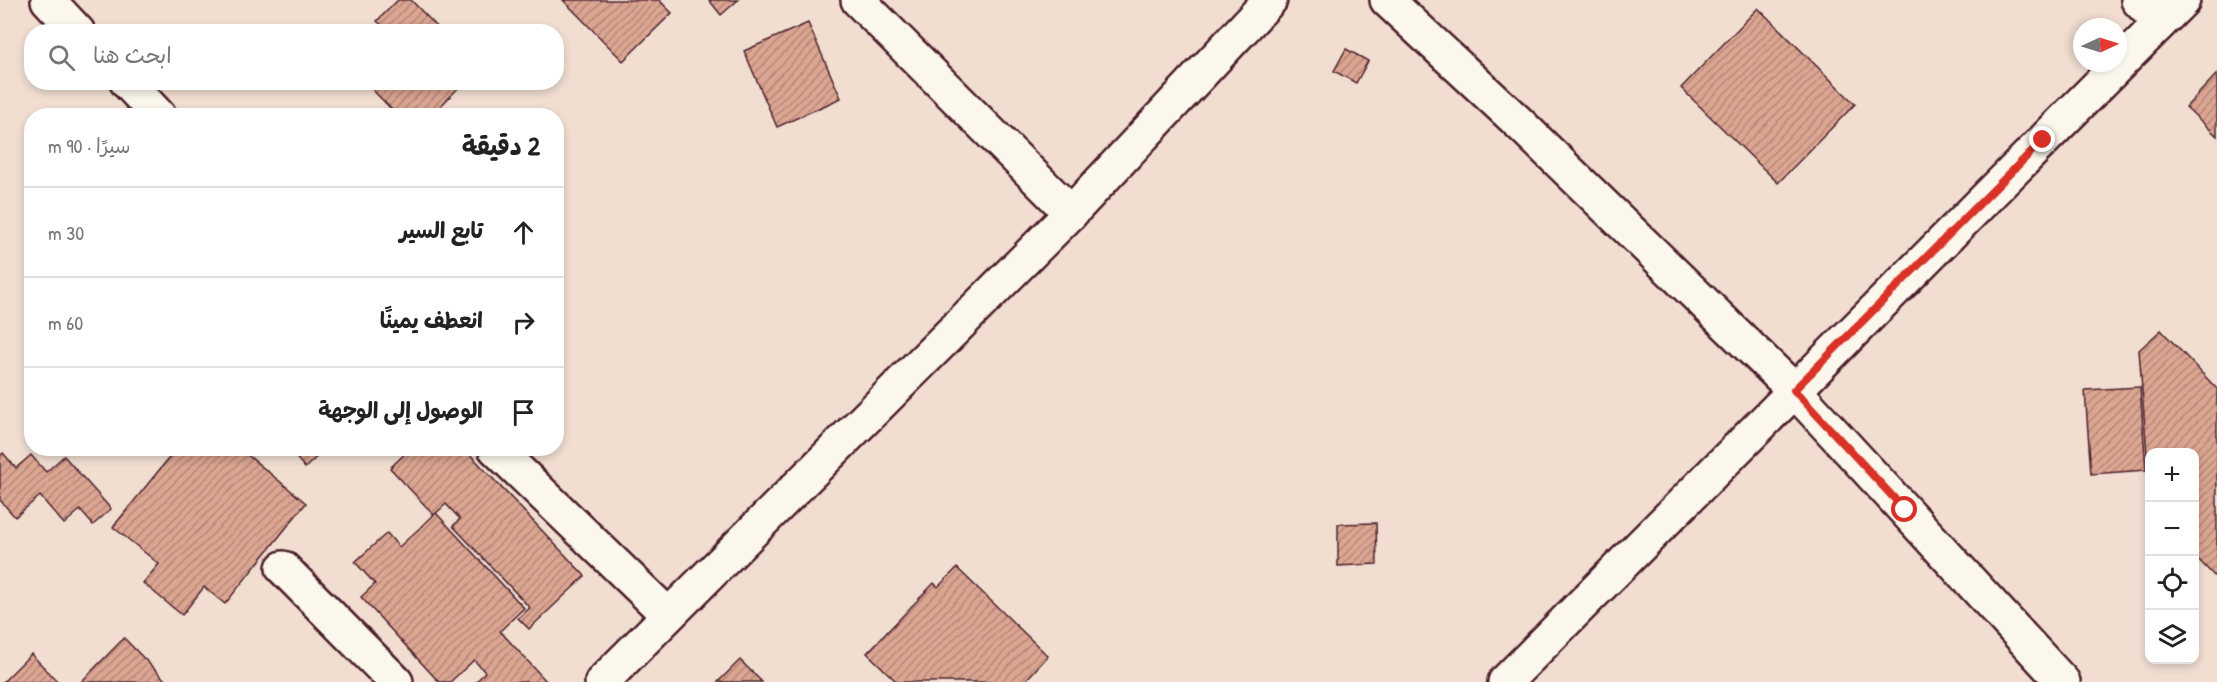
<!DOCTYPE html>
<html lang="ar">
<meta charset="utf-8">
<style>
:root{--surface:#fff;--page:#f2f2f2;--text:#222;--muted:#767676;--line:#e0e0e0}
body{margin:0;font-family:"Patrick Hand","Playpen Sans Arabic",sans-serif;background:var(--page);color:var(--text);direction:rtl}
.controls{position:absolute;right:18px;bottom:18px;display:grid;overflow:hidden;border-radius:12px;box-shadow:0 3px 9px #0003}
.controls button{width:54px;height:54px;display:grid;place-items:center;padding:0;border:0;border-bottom:2px solid var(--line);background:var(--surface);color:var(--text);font:30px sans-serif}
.compass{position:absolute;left:2073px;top:18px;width:54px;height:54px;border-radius:50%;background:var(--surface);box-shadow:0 3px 9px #0003;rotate:86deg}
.stop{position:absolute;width:18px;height:18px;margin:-14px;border:4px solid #d93025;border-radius:50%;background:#fff}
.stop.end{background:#d93025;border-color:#fff;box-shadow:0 2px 6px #0008}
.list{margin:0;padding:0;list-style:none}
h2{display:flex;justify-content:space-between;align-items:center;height:78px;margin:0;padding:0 24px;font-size:26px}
h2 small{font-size:20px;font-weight:400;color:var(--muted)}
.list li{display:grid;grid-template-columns:39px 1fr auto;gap:18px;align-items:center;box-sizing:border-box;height:90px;padding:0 24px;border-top:2px solid var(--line)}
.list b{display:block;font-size:22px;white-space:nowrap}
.list em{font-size:20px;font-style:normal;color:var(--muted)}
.icon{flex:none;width:33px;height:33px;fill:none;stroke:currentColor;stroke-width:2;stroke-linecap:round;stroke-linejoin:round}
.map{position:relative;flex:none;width:2217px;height:682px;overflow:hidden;direction:ltr}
.search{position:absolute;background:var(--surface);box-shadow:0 3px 9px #0003;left:24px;top:24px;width:540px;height:66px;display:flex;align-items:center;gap:15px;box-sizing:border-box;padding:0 21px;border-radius:24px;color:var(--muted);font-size:22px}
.panel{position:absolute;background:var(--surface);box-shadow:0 3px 9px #0003;left:24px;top:108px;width:540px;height:348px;border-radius:24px;direction:rtl}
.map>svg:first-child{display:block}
.building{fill:url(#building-hatch);stroke:#4a1f2b;stroke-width:1.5}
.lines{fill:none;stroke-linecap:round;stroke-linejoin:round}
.minor-casing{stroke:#4a1f2b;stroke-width:38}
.minor{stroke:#fbf7ec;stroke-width:33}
.route{stroke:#d93025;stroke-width:8}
</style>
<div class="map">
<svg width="2217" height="682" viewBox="0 0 2217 682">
<defs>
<pattern id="building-hatch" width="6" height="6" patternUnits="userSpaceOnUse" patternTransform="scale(1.5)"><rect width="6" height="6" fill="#dba592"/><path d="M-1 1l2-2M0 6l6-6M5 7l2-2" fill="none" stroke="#b48677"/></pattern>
</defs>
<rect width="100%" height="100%" fill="#f1ded1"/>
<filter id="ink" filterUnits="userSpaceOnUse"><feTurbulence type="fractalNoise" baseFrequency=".0167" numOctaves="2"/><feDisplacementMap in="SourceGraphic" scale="12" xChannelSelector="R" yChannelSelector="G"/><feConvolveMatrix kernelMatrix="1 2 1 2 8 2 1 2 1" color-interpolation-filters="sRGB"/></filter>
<g filter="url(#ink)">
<g class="building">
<polygon points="398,0 411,0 442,32 385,32 387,30 377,21"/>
<polygon points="563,0 659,0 672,13 623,61"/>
<polygon points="709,0 738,0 721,15"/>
<polygon points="1758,8 1855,104 1778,183 1681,88"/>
<polygon points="808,23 841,98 777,127 744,51"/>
<polygon points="1346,49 1368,61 1356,83 1334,71"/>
<polygon points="2217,74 2217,136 2186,107"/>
<polygon points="365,82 464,82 431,116 398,116"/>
<polygon points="2161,330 2217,389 2217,579 2194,555 2194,452 2150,452 2150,468 2148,468 2139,350"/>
<polygon points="2140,387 2146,470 2091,474 2085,390"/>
<polygon points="177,448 239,448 306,503 225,604 204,587 182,615 143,583 159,564 113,527"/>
<polygon points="288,448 326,448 305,468"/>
<polygon points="411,448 464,448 585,576 529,629 518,618 530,608 453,526 460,519 446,504 434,515 390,468"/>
<polygon points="3,453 16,468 31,455 46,472 64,456 111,509 93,525 80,510 64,524 40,496 15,517 0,500 0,456"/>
<polygon points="436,513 524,608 500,631 547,682 476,682 485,672 474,660 450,682 439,682 361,597 375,584 355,562 387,533 399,547"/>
<polygon points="1376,523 1377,564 1338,566 1338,524"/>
<polygon points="957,568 1048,656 1024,682 897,682 867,653 934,583 938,587"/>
<polygon points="124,638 167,682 81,682"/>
<polygon points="31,654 58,682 3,682"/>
<polygon points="740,660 762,682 718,682"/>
</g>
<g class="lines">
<g class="minor-casing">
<g id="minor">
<polyline points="48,0 78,32"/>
<polyline points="858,0 1071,213"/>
<polyline points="1387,0 1517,121 1794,390 2063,682"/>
<polyline points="2138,0 2160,23"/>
<polyline points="127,82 159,116"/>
<polyline points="495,448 668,615"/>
<polyline points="283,568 396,682"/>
<polyline points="602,682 1071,213 1270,0"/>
<polyline points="1505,682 2183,0"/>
</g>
</g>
<use href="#minor" class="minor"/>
</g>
</g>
<g class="lines" filter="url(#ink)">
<polyline class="route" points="1905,510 1794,390 2043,140"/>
</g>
</svg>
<div class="controls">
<button>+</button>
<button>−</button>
<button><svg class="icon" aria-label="locate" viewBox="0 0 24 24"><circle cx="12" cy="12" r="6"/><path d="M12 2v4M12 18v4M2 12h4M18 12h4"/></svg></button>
<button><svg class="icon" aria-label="layers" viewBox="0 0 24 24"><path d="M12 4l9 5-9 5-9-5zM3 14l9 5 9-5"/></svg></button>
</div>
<svg class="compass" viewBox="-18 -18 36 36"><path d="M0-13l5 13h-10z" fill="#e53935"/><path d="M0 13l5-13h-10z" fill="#767676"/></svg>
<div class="stop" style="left:1905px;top:510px"></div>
<div class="stop end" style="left:2043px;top:140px"></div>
<div class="search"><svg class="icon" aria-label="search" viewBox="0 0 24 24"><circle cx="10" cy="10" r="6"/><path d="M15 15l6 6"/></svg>ابحث هنا</div>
<section class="panel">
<h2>2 دقيقة<small>سيرًا · 90 m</small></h2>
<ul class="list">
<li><svg class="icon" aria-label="ahead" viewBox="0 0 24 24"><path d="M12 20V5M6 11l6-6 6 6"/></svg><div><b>تابع السير</b></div><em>30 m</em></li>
<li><svg class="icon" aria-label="right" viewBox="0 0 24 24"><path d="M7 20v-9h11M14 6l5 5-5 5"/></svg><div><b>انعطف يمينًا</b></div><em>60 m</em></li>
<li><svg class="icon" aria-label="arrive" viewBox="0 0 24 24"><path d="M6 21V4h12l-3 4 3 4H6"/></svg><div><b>الوصول إلى الوجهة</b></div></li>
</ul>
</section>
</div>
